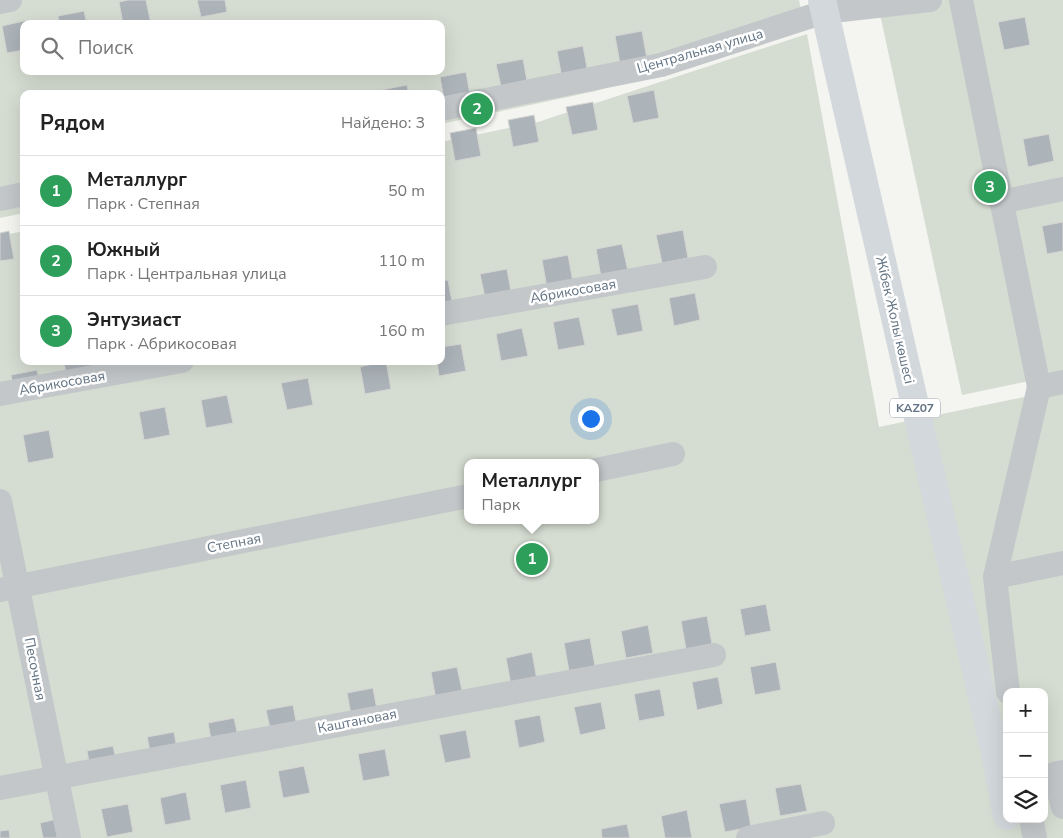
<!DOCTYPE html>
<html lang="ru">
<meta charset="utf-8">
<style>
:root{--surface:#fff;--page:#f2f2f2;--text:#222;--muted:#767676;--line:#e0e0e0;--accent:#7c3aed}
body{margin:0;font-family:"Nunito Sans",sans-serif;background:var(--page);color:var(--text)}
.controls{position:absolute;right:15px;bottom:15px;display:grid;overflow:hidden;border-radius:10px;box-shadow:0 5px 20px #0002}
.controls button{width:45px;height:45px;display:grid;place-items:center;padding:0;border:0;border-bottom:1px solid var(--line);background:var(--surface);color:var(--text);font:25px sans-serif}
.you{position:absolute;left:590px;top:418px;width:18px;height:18px;margin:-12px;border:4px solid #fff;border-radius:50%;background:#1a73e8;box-shadow:0 0 0 8px #1a73e833}
.badge{display:grid;place-items:center;width:32px;height:32px;border-radius:50%;background:var(--accent);color:#fff;font-size:16px;font-weight:700}
.pin{position:absolute;translate:-50% -50%;border:2px solid #fff;box-shadow:0 1px 5px #0006}
.popup{position:absolute;left:464px;top:459px;width:135px;height:65px;box-sizing:border-box;display:grid;place-content:center;border-radius:10px;background:var(--surface);filter:drop-shadow(0 1px 4px #0005);font-size:16px;white-space:nowrap;color:var(--muted)}
.popup b{font-size:19px;color:var(--text)}
.popup::after{content:'';position:absolute;left:50%;top:100%;margin-left:-10px;border:10px solid transparent;border-top-color:var(--surface)}
.list{margin:0;padding:0;list-style:none}
h2{display:flex;justify-content:space-between;align-items:center;height:65px;margin:0;padding:0 20px;font-size:21px}
h2 small{font-size:16px;font-weight:400;color:var(--muted)}
.list li{display:grid;grid-template-columns:32px 1fr auto;gap:15px;align-items:center;box-sizing:border-box;height:70px;padding:0 20px;border-top:1px solid var(--line)}
.list b{display:block;font-size:19px;white-space:nowrap}
.list p{margin:0;font-size:16px;white-space:nowrap;color:var(--muted)}
.list em{font-size:16px;font-style:normal;color:var(--muted)}
.icon{flex:none;width:28px;height:28px;fill:none;stroke:currentColor;stroke-width:2;stroke-linecap:round;stroke-linejoin:round}
.map{position:relative;flex:none;width:1063px;height:838px;overflow:hidden}
.search{position:absolute;background:var(--surface);box-shadow:0 5px 20px #0002;left:20px;top:20px;width:425px;height:55px;display:flex;align-items:center;gap:12px;box-sizing:border-box;padding:0 18px;border-radius:10px;color:var(--muted);font-size:19px}
.panel{position:absolute;background:var(--surface);box-shadow:0 5px 20px #0002;left:20px;top:90px;width:425px;height:275px;border-radius:10px}
.map>svg:first-child{display:block}
.green{fill:#d5dcd1;fill-rule:evenodd}
.building{fill:#acb3b9;stroke:#d6d6d3}
.lines{fill:none;stroke-linecap:round;stroke-linejoin:round}
.minor{stroke:#c4c7ca;stroke-width:24}
.highway{stroke:#d3d8dc;stroke-width:28}
.labels{text-anchor:middle;dominant-baseline:central;stroke-width:5;stroke-linejoin:round;paint-order:stroke}
.shield{fill:#fff;stroke:#919da8;stroke-width:1}
.shield-label{font-size:12px;font-weight:bold;fill:#627383}
.street-label{font-size:14px;fill:#627383;stroke:#fff}
</style>
<div class="map">
<svg width="1063" height="838" viewBox="0 0 1063 838">
<rect width="100%" height="100%" fill="#f4f5f0"/>
<g class="green">
<path d="M0,0H799L804,25L596,91L441,124V94H24V213L0,218ZM24,24H441V71H24Z"/>
<polygon points="877,0 1063,0 1063,374 962,395"/>
<path d="M807,34L879,427L1063,389V838H0V236L24,231V361H441V142L538,122ZM468,463H596V520H468ZM1007,692H1044V819H1007Z"/>
</g>
<g class="building">
<polygon points="128,0 146,0 151,24 123,24 119,2"/>
<polygon points="197,0 225,0 227,12 201,17"/>
<polygon points="84,11 87,24 59,24 58,16"/>
<polygon points="1025,17 1030,45 1004,50 998,22"/>
<polygon points="28,20 29,24 24,24 24,50 7,53 2,26"/>
<polygon points="642,31 647,59 620,64 615,36"/>
<polygon points="583,46 588,73 562,78 557,51"/>
<polygon points="523,59 528,86 502,91 496,64"/>
<polygon points="466,72 471,100 445,105 440,77"/>
<polygon points="407,85 409,94 382,94 381,90"/>
<polygon points="654,90 659,118 633,123 627,96"/>
<polygon points="593,102 598,130 572,135 566,107"/>
<polygon points="534,115 539,142 513,147 508,120"/>
<polygon points="476,128 481,156 455,161 450,133"/>
<polygon points="1049,134 1054,161 1028,167 1023,139"/>
<polygon points="1063,222 1063,251 1047,254 1042,226"/>
<polygon points="683,230 688,258 662,263 656,235"/>
<polygon points="9,231 14,259 0,261 0,233"/>
<polygon points="622,244 628,271 601,277 596,249"/>
<polygon points="568,255 573,282 547,288 542,260"/>
<polygon points="507,269 512,297 486,302 480,274"/>
<polygon points="448,280 453,307 441,310 441,281"/>
<polygon points="695,293 700,320 674,326 669,298"/>
<polygon points="638,304 643,331 617,336 611,309"/>
<polygon points="579,317 585,345 558,350 553,322"/>
<polygon points="522,328 528,356 501,361 496,334"/>
<polygon points="461,344 466,371 439,376 437,361 441,361 441,347"/>
<polygon points="64,361 91,361 93,370 66,375"/>
<polygon points="386,361 391,389 365,394 360,367"/>
<polygon points="37,370 43,397 16,402 11,375"/>
<polygon points="308,378 313,405 287,410 281,383"/>
<polygon points="227,395 233,423 206,428 201,400"/>
<polygon points="165,407 170,435 144,440 139,412"/>
<polygon points="49,430 54,458 28,463 23,435"/>
<polygon points="766,604 771,631 745,636 740,609"/>
<polygon points="707,616 712,644 686,649 681,621"/>
<polygon points="648,625 653,653 626,658 621,631"/>
<polygon points="590,638 595,666 569,671 564,643"/>
<polygon points="532,652 537,680 511,685 506,658"/>
<polygon points="776,662 781,690 755,695 750,667"/>
<polygon points="457,667 463,695 436,700 431,672"/>
<polygon points="718,677 723,704 697,710 692,682"/>
<polygon points="373,688 378,715 352,720 347,693"/>
<polygon points="660,689 665,716 639,721 634,694"/>
<polygon points="601,702 606,729 580,735 574,707"/>
<polygon points="293,705 298,732 272,737 266,710"/>
<polygon points="540,715 545,742 519,748 514,720"/>
<polygon points="234,718 240,745 213,750 208,723"/>
<polygon points="466,730 471,758 445,763 439,735"/>
<polygon points="174,732 179,760 153,765 147,737"/>
<polygon points="113,746 119,773 92,778 87,751"/>
<polygon points="385,749 390,776 363,781 358,754"/>
<polygon points="304,766 310,793 283,798 278,771"/>
<polygon points="246,780 251,808 225,813 220,785"/>
<polygon points="801,784 807,811 780,816 775,788"/>
<polygon points="186,792 191,820 165,825 160,798"/>
<polygon points="746,799 751,827 725,832 719,804"/>
<polygon points="128,804 133,832 107,837 101,809"/>
<polygon points="687,810 692,838 665,838 661,816"/>
<polygon points="66,817 70,838 43,838 40,823"/>
<polygon points="627,824 630,838 602,838 601,829"/>
<polygon points="9,830 10,838 0,838 0,831"/>
</g>
<g class="lines">
<g class="minor">
<polyline points="961,0 1039,387 995,577 1008,692"/>
<polyline points="0,2 10,0"/>
<polyline points="441,109 661,65 824,12 930,0"/>
<polyline points="0,199 24,194"/>
<polyline points="1001,202 1063,189"/>
<polyline points="441,314 705,267"/>
<polyline points="1039,387 1063,382"/>
<polyline points="0,394 182,361"/>
<polyline points="596,470 673,454"/>
<polyline points="0,501 69,838"/>
<polyline points="995,577 1063,563"/>
<polyline points="0,590 468,496"/>
<polyline points="1063,772 1054,774 1063,807"/>
<polyline points="0,788 714,655"/>
<polyline points="1031,819 1035,838"/>
<polyline points="748,838 823,823"/>
</g>
<polyline class="highway" points="822,0 995,753 1007,816"/>
</g>
<g class="labels">
<rect class="shield" x="890" y="398.5" width="50" height="19" rx="4"/>
<g class="shield-label">
<text x="915" y="408">KAZ07</text>
</g>
<g class="street-label">
<text transform="translate(700 51) rotate(-16)">Центральная улица</text>
<text transform="translate(573 291) rotate(-10)">Абрикосовая</text>
<text transform="translate(895 320) rotate(77)">Жібек Жолы көшесі</text>
<text transform="translate(62 383) rotate(-10)">Абрикосовая</text>
<text transform="translate(234 543) rotate(-11)">Степная</text>
<text transform="translate(35 669) rotate(79)">Песочная</text>
<text transform="translate(357 721) rotate(-11)">Каштановая</text>
</g>
</g>
</svg>
<div class="controls">
<button>+</button>
<button>−</button>
<button><svg class="icon" aria-label="layers" viewBox="0 0 24 24"><path d="M12 4l9 5-9 5-9-5zM3 14l9 5 9-5"/></svg></button>
</div>
<div class="you"></div>
<div class="pin badge" style="left:532px;top:559px;background:#2e9e5b">1</div>
<div class="popup"><b>Металлург</b>Парк</div>
<div class="pin badge" style="left:477px;top:109px;background:#2e9e5b">2</div>
<div class="pin badge" style="left:990px;top:187px;background:#2e9e5b">3</div>
<div class="search"><svg class="icon" aria-label="search" viewBox="0 0 24 24"><circle cx="10" cy="10" r="6"/><path d="M15 15l6 6"/></svg>Поиск</div>
<section class="panel">
<h2>Рядом<small>Найдено: 3</small></h2>
<ul class="list">
<li><span class="badge" style="background:#2e9e5b">1</span><div><b>Металлург</b><p>Парк · Степная</p></div><em>50 m</em></li>
<li><span class="badge" style="background:#2e9e5b">2</span><div><b>Южный</b><p>Парк · Центральная улица</p></div><em>110 m</em></li>
<li><span class="badge" style="background:#2e9e5b">3</span><div><b>Энтузиаст</b><p>Парк · Абрикосовая</p></div><em>160 m</em></li>
</ul>
</section>
</div>
